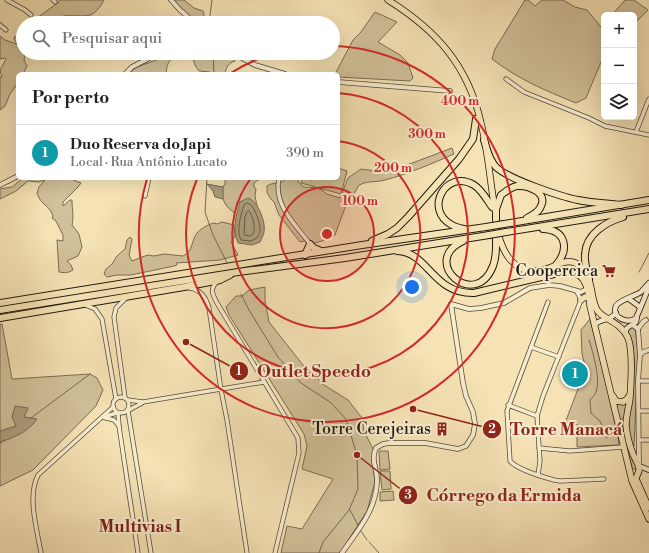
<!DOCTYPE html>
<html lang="pt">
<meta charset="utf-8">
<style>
:root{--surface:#fff;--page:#f6f6f6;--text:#202124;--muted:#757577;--line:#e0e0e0;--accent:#2563eb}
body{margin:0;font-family:"Libre Bodoni",serif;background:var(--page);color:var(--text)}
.controls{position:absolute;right:12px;top:12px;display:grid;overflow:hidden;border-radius:6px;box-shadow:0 4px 16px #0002}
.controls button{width:36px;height:36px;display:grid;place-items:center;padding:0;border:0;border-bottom:1px solid var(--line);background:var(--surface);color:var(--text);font:20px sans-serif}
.you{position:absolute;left:412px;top:287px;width:14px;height:14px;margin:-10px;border:3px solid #fff;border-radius:50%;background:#1a73e8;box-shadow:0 0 0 6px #1a73e833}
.badge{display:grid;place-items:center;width:26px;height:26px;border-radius:50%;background:var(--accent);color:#fff;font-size:13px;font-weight:700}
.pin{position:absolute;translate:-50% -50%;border:2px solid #fff;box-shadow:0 1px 4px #0006}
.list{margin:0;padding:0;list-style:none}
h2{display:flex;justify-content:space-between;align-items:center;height:52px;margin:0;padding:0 16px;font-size:17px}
h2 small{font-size:13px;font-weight:400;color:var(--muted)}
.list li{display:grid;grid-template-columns:26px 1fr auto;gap:12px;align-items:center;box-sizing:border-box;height:56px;padding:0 16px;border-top:1px solid var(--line)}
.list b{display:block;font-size:15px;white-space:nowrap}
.list p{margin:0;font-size:13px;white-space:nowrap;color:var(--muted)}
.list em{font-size:13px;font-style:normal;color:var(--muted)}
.icon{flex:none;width:22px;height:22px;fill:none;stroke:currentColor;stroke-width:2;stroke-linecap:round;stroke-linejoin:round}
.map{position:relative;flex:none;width:649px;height:553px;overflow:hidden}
.search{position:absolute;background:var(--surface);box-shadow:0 4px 16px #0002;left:16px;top:16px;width:324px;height:44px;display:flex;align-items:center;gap:10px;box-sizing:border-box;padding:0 14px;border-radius:22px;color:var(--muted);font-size:15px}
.panel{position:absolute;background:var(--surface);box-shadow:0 4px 16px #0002;left:16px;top:72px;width:324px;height:108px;border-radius:6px}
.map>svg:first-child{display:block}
.green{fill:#d1c099;stroke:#786c54}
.water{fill:#ad9e7d;stroke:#756951}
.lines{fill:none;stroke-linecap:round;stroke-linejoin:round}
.shore{stroke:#665c46;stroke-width:1}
.stream{stroke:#756951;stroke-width:1}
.minor-casing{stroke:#554b38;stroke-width:5}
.tertiary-casing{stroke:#554b38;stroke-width:5.5}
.secondary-casing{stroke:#20190f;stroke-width:6}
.primary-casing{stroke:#20190f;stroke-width:7}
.motorway-casing{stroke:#20190f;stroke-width:8}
.minor{stroke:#f8eccf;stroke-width:3.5}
.tertiary{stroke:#f8eccf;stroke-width:4}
.secondary{stroke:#f8eccf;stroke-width:4.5}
.primary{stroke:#f5e2b5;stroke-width:5.5}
.motorway{stroke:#f5e2b5;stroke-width:6}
.motorway-bridge-casing{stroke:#20190f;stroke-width:8;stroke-linecap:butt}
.motorway-bridge{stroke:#f5e2b5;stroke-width:6}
.ring{fill:none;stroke:#d62828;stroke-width:2}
.labels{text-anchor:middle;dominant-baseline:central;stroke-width:4;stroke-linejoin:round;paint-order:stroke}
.poi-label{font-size:16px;fill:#20190f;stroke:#f8eccf;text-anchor:end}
.neighbourhood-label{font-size:17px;font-weight:bold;fill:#7a1f14;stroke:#f8eccf}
.centre{fill:#d62828;stroke:#f8eccf;stroke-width:2}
.ring-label{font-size:12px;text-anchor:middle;font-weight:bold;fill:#d62828;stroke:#f8eccf;stroke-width:4;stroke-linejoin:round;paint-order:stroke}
.leader{fill:none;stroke:#8f2418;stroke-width:1.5}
.callout-dot{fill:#8f2418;stroke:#f8eccf;stroke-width:1.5}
.mark-label{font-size:12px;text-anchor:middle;font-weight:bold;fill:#fff}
.callout-label{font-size:17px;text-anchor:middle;font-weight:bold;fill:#8f2418;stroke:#f8eccf;stroke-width:4;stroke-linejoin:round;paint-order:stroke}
</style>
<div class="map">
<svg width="649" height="553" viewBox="0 0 649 553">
<rect width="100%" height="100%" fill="#f5e2b5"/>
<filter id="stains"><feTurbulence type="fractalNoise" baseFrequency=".005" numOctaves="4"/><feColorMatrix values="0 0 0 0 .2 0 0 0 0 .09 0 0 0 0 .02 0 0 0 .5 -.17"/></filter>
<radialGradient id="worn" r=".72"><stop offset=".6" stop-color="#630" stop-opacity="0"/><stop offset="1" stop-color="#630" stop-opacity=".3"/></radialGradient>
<g class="green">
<path d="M59,0H104C102,4 98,10 94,13C84,21 61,9 52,23H30L59,2Z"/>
<polygon points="172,0 184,0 194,8 203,11 204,15 203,22 194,21"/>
<path d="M525,0H528L535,6L542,0H563L575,7L587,10L601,27L604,24V55L586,98L576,103C546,91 518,79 492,59L495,49Z"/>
<polygon points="625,0 634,0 648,10 634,24 634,15 612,15"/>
<polygon points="375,12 397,22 378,42 400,55 408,63 413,78 410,81 338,77 338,74 335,74 353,40 361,32"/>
<polygon points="23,29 23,53 25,53 24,60 27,66 23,74 18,74 18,83 10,94 5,106 0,110 0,77 2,77 0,70 6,59 5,58 0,59 0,36 5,40 17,44 14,39 14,37 18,36"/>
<path d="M168,53H182C171,58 167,60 166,74H127L137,67L159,59Z"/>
<path d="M193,53H232L235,61C228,63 226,68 225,74H208L210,72L199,71C194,65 193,61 193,53Z"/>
<path d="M452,148L454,154C431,164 408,174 385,180C375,183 366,180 358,186L357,189L346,205L335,235L332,238L308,245L305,241L300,242L279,215L274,202L270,198L267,192V186C274,181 280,186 287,178H297L299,183L304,187L316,188L322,190L327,194L340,198L348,178L361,169L376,171L407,165Z"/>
<polygon points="338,168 347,171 341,194 301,183 303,178 338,178"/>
<path d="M23,178H73V180L81,183L78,187L63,202V206L70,200H72C72,210 74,216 72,225L79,234L82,247L78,256L67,261L71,265L73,270C68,273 65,273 59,272L57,240L63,241V235L56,221L52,218L53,216C49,204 41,206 37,193L39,187L45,180L39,182L28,181L16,191L0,199V189L12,187Z"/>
<path d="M225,178H263C258,181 253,180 254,187L256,189L255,196L257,206C250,206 243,201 237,202L235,213C225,207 220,198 223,186L225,185Z"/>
<path d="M222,222L234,225L235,237L231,242L238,255L220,260L176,263L177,265L174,266L131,275H117L107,277L104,274L106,269L112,264L117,256L125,249L127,240L130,237L132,239L129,255L132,261L142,257L148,255L154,256L164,254L183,256C194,251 191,239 198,232C202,228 209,224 214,223L217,224Z"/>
<polygon points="265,287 265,301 269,322 303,365 324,385 348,400 362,418 364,431 374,451 372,459 375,482 367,511 340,553 281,553 287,526 302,529 333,479 302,469 307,446 304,434 229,315 226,307 236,296 242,296 249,290"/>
<polygon points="590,319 606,381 619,442 618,445 577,447 577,424 565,423 578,389 585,366 582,354 581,330"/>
<polygon points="0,324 2,324 12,379 90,374 97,378 103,390 96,406 33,470 0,486"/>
<path d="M631,327L635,328L638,355L634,446L631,443C630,437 629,431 629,424C629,395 641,358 628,331Z"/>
<polygon points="615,400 628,401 625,420 619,418"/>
<polygon points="622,423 624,425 637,466 635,470 632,467 621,424"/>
<polygon points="379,451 388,451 390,469 380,470"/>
<polygon points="380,471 390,471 391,489 382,490"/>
<polygon points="393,491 394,500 380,501 380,492"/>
</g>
<g class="water">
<polygon points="207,184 223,187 223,199 215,197 213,191"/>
<path d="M248,198C258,201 266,222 264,232C264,235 261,239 260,242L252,245L238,243C232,230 236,215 240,202Z"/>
<path d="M15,406L28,408L24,417L37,419C29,431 14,438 0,442V431L16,426L12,417Z"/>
</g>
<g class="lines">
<g class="shore">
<path d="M248,203C255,205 261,225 260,232C260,233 257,238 257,238L251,241L241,240C236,231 241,214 244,205Z"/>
<path d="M249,211C253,216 256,228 253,234L250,236L245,235L244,233L245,217L247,212Z"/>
</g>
<g class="stream">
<polyline points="209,23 212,0"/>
<polyline points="213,53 214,74"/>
<polyline points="207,178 205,212 213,235 227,263"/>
<polyline points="639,272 649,253"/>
<polyline points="241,294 249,310 278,357 301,383 330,402 346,419 357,455 358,489 349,510 323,542 319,553"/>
<path d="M589,340C593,352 601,380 596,392C595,395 592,398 590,400L591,413L600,421L607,438"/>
<polyline points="31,418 90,374"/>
<polyline points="0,444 4,440"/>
<polyline points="350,510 358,525"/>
<polyline points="361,531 367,540"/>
<polyline points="369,542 379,553"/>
</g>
<g class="minor-casing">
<g id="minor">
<polyline points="7,0 25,10 31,15"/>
<polyline points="53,0 55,2"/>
<polyline points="0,25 6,30"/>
<polyline points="506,79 524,92 589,118 605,126 649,135"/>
<polyline points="636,132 649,99"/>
<path d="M279,178C273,205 295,224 310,244"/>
<polyline points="145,196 149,178"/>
<path d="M217,282C209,289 213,295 217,303L298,438L299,453L275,553"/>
<path d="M189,288C200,289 206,297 209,308L221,390L227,420L247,553"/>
<path d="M548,302L507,411L510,461C517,469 543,477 554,480L560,481L604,479"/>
<polyline points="85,305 95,309 102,319 116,399"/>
<polyline points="531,347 559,357"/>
<polyline points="638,381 649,381"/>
<circle cx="121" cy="405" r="8"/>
<polyline points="125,398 114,317 116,308 126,298"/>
<polyline points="128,400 143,402 264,382"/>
<polyline points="508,405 537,416"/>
<polyline points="129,410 142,403"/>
<polyline points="128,411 151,553"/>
<polyline points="639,411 649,411"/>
<polyline points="118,413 119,426 138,553"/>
<polyline points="102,417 114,420 119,426"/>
<polyline points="103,417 117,413"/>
<polyline points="639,440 649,440"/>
<polyline points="539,448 570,451 623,447"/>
<polyline points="538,475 540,461 537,416 543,396 581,300 577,292"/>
<path d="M41,553C37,529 27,497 38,475L113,407"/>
</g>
</g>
<g class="tertiary-casing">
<g id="tertiary">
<polyline points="171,0 180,10 195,23"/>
<polyline points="233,53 255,65 285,74"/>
<polyline points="125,74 132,67 159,53"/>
<polyline points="338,82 450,91"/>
<polyline points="0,185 18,176"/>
<polyline points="640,355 643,352 649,350"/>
<polyline points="639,464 638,381 640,355 638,329 643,322 646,320"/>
<path d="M342,553C358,530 376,510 377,482C378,470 370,460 376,448L383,444L389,443H425L458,449L466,446L473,435L475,424L473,412L466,396L463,383L451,304L469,309L481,308L504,303L530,288L549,285L560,286L581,292L585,290L587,287"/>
</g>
</g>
<g class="secondary-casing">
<g id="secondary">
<path d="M649,283C646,286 644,289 641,292C635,296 619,300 616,306C611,317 628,325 636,318C637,316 648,290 649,286"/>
<polyline points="629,299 640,307"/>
<path d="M595,324C602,318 610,321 616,313"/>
<polyline points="633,325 638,329"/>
<polyline points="625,333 627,328 636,322 637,317"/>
<polyline points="639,466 649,470"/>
</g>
</g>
<g class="primary-casing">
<g id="primary">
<path d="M388,0C436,30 468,65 481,123C488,151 490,181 495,210"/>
<path d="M496,221C499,246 511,277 543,270C554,268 569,255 580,266C593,277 590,294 596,308C600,319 621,321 628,338C633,350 631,384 630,398C629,407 626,416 626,425C627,436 629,444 633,454C635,459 638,463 639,468C640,473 636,475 636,479L649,508"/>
<path d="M524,273C557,284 586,250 590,306L632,481L649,519"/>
<polyline points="581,300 585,297 590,298"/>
<polyline points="613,396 616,401 623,402 627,399 629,396"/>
</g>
</g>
<g class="motorway-casing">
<g id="motorway">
<path d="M484,140C487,149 489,160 496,167C508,179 562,197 578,200C592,203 607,203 621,205"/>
<path d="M496,219V209L501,195C506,191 511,187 517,186C528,185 548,193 541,206C539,212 533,215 527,218"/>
<polyline points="504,224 649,200"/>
<path d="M464,229C460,228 455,227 452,225C423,210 446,168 474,185C482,190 487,200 492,207"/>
<path d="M543,229C567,230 569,250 556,265"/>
<polyline points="506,232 649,209"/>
<polyline points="372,241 388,234 397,228 408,217 459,159 473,139 476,119"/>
<path d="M463,241C419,261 475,312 493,266C497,256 496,246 496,236"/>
<path d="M397,251C429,252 432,294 474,293L554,274"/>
<polyline points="305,255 310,244 314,248 321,251"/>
<path d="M589,279C587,271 584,262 585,254C586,234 606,222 623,217"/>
<polyline points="0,303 362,245 486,227"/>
<polyline points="0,310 238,272 345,258 489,235"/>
<polyline points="0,318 184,287 220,280 230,275"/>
</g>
</g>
<use href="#minor" class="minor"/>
<use href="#tertiary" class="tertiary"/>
<use href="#secondary" class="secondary"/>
<use href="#primary" class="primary"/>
<use href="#motorway" class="motorway"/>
<g class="motorway-bridge-casing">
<g id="motorway-bridge">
<polyline points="486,227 504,224"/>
<polyline points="489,235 506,232"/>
</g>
</g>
<use href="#motorway-bridge" class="motorway-bridge"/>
</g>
<circle cx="327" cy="234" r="47" fill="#d62828" fill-opacity=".12"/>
<g class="ring">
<circle cx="327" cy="234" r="47"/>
<path d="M338 141A94 94 0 1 1 251 178"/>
<path d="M338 93A141 141 0 1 1 197 179"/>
<path d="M229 74A188 188 0 0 1 275 53M334 46A188 188 0 1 1 147 179"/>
</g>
<defs>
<g id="supermarket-bare" transform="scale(1.08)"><path d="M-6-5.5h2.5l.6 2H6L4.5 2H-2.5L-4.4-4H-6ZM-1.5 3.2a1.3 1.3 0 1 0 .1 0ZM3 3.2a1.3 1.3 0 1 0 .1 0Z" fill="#8f2418" stroke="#f8eccf" stroke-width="2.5" paint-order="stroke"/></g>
<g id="building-bare" transform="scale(1.08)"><path d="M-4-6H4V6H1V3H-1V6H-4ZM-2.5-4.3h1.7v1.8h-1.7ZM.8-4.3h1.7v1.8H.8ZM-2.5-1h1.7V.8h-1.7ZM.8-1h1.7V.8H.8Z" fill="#8f2418" stroke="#f8eccf" stroke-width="2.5" paint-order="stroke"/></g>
</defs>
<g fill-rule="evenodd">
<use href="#supermarket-bare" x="609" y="271"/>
<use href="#building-bare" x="442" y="429"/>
</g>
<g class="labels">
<g class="poi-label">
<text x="598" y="271">Coopercica</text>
<text x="431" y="429">Torre Cerejeiras</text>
</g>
<g class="neighbourhood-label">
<text x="140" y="527">Multivias I</text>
</g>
</g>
<circle cx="327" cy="234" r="6" class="centre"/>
<g class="ring-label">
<text x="460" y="105">400 m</text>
<text x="427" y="138">300 m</text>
<text x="393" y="172">200 m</text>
<text x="360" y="205">100 m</text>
</g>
<path class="leader" d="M186 342L239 371M413 409L492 429M357 455L408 495"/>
<g class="callout-dot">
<circle cx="186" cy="342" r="4"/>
<circle cx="413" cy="409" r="4"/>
<circle cx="357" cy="455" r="4"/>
<circle cx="239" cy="371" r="10"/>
<circle cx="492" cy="429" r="10"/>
<circle cx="408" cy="495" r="10"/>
</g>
<g class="mark-label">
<text x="239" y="375">1</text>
<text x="492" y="433">2</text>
<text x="408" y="499">3</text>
</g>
<g class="callout-label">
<text x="314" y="377">Outlet Speedo</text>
<text x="566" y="435">Torre Manacá</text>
<text x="504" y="501">Córrego da Ermida</text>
</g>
<rect width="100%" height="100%" filter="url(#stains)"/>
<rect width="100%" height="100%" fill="url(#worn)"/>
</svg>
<div class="controls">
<button>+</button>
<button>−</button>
<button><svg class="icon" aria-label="layers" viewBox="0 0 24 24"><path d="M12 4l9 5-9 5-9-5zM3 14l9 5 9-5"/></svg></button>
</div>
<div class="you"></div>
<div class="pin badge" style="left:575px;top:374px;background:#0f9aa8">1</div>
<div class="search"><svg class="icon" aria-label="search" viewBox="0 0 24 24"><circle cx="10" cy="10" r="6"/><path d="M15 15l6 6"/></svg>Pesquisar aqui</div>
<section class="panel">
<h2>Por perto<small></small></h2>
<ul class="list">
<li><span class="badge" style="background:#0f9aa8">1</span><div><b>Duo Reserva do Japi</b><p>Local · Rua Antônio Lucato</p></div><em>390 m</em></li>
</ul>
</section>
</div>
